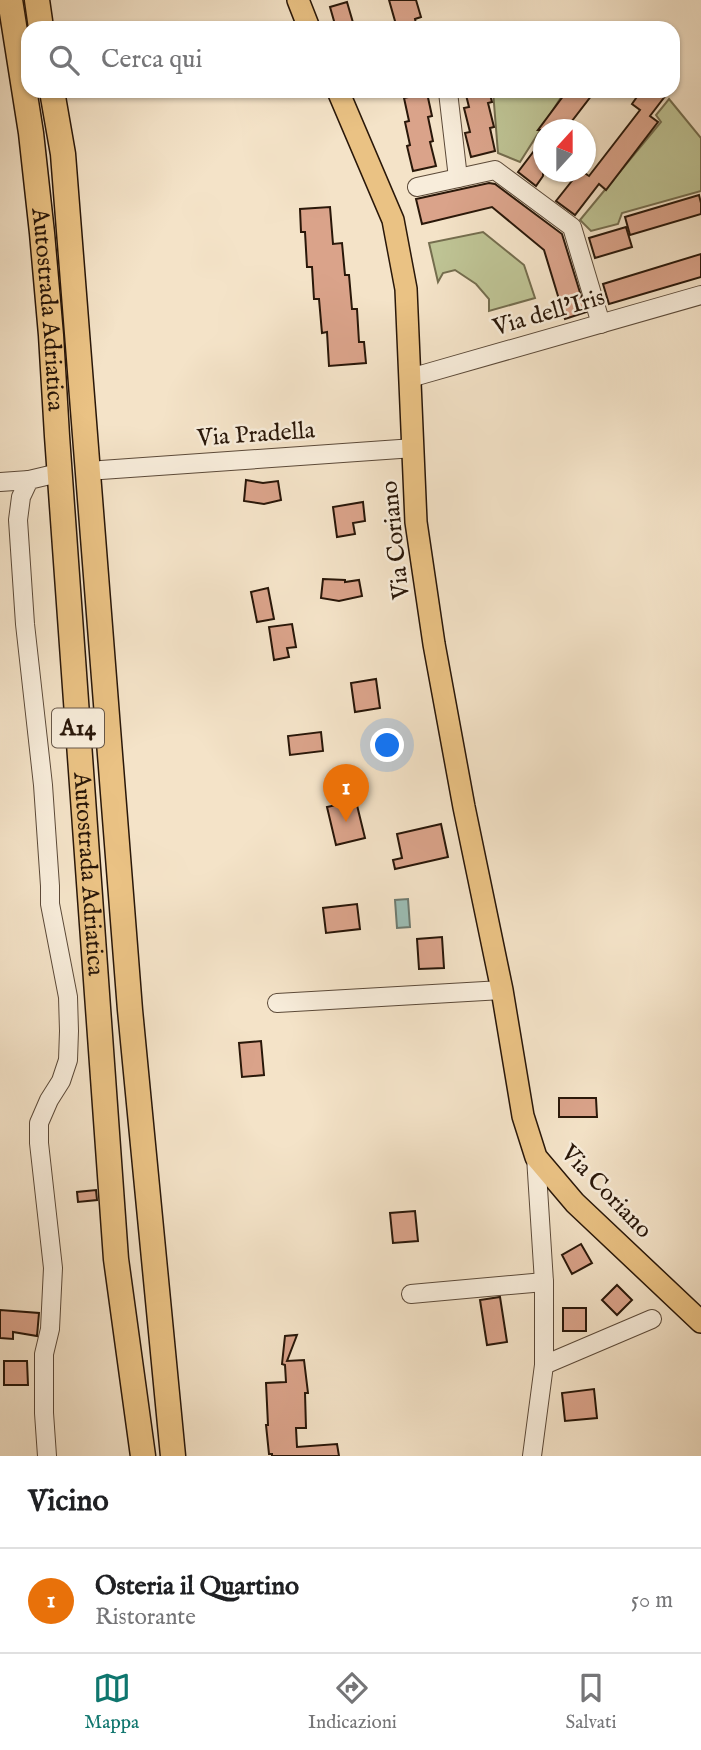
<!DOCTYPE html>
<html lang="it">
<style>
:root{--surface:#fff;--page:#f6f6f6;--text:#202124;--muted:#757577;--line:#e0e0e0;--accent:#0f766e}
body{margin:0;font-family:"IM FELL English",serif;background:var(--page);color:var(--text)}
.compass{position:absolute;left:533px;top:119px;width:63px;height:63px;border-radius:50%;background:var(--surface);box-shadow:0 2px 5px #0004;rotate:21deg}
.you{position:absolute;left:388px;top:746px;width:24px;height:24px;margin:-18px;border:5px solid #fff;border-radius:50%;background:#1a73e8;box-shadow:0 0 0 10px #1a73e833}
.badge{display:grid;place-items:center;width:46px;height:46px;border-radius:50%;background:var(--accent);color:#fff;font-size:23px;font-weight:700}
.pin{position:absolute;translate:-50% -58px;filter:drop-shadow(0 2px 4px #0008)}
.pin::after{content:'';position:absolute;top:37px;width:24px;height:21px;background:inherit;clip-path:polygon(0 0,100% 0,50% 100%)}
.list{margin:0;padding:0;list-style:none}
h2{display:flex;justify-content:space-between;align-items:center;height:91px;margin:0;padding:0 28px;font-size:30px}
h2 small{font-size:23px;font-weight:400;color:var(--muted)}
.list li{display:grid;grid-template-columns:46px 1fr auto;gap:21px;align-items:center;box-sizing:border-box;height:105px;padding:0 28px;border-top:2px solid var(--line)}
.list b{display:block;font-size:26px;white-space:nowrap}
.list p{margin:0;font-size:23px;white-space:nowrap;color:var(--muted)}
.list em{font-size:23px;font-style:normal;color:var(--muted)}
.icon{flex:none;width:38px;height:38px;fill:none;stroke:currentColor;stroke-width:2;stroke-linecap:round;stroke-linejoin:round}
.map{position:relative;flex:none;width:701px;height:1456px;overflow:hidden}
.search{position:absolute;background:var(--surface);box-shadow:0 2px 5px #0004;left:21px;right:21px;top:21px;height:77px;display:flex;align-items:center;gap:18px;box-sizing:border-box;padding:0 24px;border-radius:21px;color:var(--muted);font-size:26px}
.sheet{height:196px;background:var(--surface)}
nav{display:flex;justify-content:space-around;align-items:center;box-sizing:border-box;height:98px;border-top:2px solid var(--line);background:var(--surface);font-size:19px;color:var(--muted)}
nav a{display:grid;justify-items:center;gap:4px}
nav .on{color:var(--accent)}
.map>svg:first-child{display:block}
.green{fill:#bec394;stroke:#746d4e;stroke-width:2}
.water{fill:#9cbeb5;stroke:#6e7b70;stroke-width:2}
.building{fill:#daa38a;stroke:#291709;stroke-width:2}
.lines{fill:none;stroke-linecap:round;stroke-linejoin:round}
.minor-casing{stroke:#5c4a39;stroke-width:20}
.major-casing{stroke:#291709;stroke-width:24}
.highway-casing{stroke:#291709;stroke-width:27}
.minor{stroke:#f8eddb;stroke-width:18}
.major{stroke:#eac284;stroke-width:21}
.highway{stroke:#eac284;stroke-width:24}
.labels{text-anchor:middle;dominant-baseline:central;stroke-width:5;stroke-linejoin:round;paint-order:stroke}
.shield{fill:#f8eddb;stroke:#675748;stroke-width:2}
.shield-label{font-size:23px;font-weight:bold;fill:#291709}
.street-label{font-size:24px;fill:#291709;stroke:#f8eddb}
</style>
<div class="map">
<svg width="701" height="1456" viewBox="0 0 701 1456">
<rect width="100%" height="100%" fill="#f4e3c8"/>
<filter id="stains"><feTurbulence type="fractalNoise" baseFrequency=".00286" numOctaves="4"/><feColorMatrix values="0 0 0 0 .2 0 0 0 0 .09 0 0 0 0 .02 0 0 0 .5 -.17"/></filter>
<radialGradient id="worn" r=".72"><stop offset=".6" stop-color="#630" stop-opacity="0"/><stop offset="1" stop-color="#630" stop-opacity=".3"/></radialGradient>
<g class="green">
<polygon points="493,91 565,91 520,162 498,153"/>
<polygon points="669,99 701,138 701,191 622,213 618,224 591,231 580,220 661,122 656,115"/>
<polygon points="483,232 524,265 535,298 489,311 489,299 476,284 455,270 443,273 438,282 429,243"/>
</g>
<polygon class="water" points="408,899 410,927 397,928 395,900"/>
<g class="building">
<polygon points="389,0 416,0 421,17 415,19 416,24 397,28"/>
<polygon points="347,2 354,26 345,28 336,28 330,7"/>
<polygon points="465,91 489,91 492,102 488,103 494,127 490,128 495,151 471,157 465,133 470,132 464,108 469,107"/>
<polygon points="567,91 595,91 565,130 538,130"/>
<polygon points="641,91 669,91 650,116 658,122 606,190 599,184 575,215 556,201 579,172 583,172 589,176 640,110 632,104"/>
<polygon points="427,93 432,116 428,117 433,141 430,142 436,166 413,171 407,146 410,145 405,122 409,121 404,98"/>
<polygon points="543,139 543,176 536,186 518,172"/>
<polygon points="489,183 495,184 562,234 586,312 565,319 544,250 492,207 422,224 416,199"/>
<polygon points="699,195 701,203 701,214 630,235 625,217"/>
<polygon points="330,207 333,244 342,243 345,275 349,275 352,309 357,309 359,342 364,342 366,363 329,366 327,332 322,333 319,299 314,299 312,267 307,267 305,232 301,232 300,209"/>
<polygon points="626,227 632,247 595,258 589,238"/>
<polygon points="701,254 701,277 609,304 603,284"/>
<polygon points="246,480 263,483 278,481 281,500 264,504 244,501"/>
<polygon points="363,502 365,521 353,523 355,534 337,537 333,507"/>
<polygon points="323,579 345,580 345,582 359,580 362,596 339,601 321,598"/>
<polygon points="268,588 274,619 257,622 251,592"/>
<polygon points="292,624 296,647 287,648 289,657 274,660 269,627"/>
<polygon points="376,679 380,708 355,712 351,683"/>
<polygon points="321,732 323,751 290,755 288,736"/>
<polygon points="354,793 365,838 336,845 327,807 341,804 339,796"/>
<polygon points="441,824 448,857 395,869 393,860 402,858 397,834"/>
<polygon points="357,904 360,929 326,933 323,908"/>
<polygon points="442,937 444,968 419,969 417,939"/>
<polygon points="261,1041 264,1075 242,1077 239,1043"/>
<polygon points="559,1098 596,1098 597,1117 559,1117"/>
<polygon points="96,1190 97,1200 78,1202 77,1192"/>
<polygon points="415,1211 418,1241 393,1243 390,1213"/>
<polygon points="581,1244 592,1263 572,1274 562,1255"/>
<polygon points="617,1285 632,1300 617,1315 602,1300"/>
<polygon points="500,1297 507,1342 487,1345 480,1300"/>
<rect x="563" y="1308" width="23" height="23"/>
<polygon points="0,1310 39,1313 37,1336 13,1332 13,1339 0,1338"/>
<polygon points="297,1335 287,1361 304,1360 308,1393 305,1393 306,1428 296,1428 297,1447 337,1444 339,1456 272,1456 272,1454 269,1454 266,1425 268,1425 266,1383 286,1382 285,1365 282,1364 285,1336"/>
<polygon points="4,1361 27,1361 28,1385 4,1385"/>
<polygon points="594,1389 597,1418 565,1421 562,1393"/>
</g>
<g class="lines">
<g class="minor-casing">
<g id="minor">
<polyline points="448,92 458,178"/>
<polyline points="417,187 495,170 572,227 601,324"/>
<polyline points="410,378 701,295"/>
<polyline points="101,470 414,448"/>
<polyline points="0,482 29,480"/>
<polyline points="277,1003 502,990"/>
<polyline points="411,1294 544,1282"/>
<polyline points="544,1365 652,1319"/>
<polyline points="47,1456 44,1413 44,1354 50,1329 53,1268 39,1143 39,1123 49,1100 61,1081 68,1060 69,1031 68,997 50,904 50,886 43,785 25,624 18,520 21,497 29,480 50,475"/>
<polyline points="532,1456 544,1365 544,1282 536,1157"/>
</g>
</g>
<g class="major-casing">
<g id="major">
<polyline points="298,0 309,28"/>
<polyline points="338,91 393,220 406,289 416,522 434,644 464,807 502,990 523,1116 536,1157 575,1203 701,1322"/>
</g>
</g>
<g class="highway-casing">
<g id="highway">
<path id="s1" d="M10,0L31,133L42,233L51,335L57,436L116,1259L143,1456"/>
<polyline points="37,0 41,28"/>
<polyline points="52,91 63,154 130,1010 173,1456"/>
</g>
</g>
<use href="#minor" class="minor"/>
<use href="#major" class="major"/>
<use href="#highway" class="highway"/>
</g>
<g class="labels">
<rect class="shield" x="52" y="708.5" width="52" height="39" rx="5"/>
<g class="shield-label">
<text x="78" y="728">A14</text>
</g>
<g class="street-label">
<text stroke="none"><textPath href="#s1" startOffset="312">Autostrada Adriatica</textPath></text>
<text transform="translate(549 313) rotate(-16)">Via dell'Iris</text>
<text transform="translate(256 435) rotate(-4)">Via Pradella</text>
<text transform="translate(396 540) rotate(-96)">Via Coriano</text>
<text stroke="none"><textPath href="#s1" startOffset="878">Autostrada Adriatica</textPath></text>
<text transform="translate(606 1192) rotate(46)">Via Coriano</text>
</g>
</g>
<rect width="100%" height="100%" filter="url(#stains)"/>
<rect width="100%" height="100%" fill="url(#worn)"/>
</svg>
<svg class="compass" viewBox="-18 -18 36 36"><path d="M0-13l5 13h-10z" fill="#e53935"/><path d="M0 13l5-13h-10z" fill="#757577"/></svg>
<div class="you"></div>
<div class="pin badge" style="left:346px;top:822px;background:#e8710a">1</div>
<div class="search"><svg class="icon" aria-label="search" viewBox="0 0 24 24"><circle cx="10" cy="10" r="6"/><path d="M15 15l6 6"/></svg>Cerca qui</div>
</div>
<section class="sheet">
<h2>Vicino<small></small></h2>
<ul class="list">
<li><span class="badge" style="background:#e8710a">1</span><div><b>Osteria il Quartino</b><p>Ristorante</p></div><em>50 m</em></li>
</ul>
</section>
<nav>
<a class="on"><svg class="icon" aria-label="map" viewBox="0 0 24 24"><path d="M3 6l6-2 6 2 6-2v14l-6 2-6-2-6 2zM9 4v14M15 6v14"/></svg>Mappa</a>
<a><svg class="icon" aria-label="directions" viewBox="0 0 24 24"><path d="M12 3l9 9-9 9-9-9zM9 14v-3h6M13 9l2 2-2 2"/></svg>Indicazioni</a>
<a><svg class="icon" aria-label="saved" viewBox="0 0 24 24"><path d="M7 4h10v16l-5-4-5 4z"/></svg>Salvati</a>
</nav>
